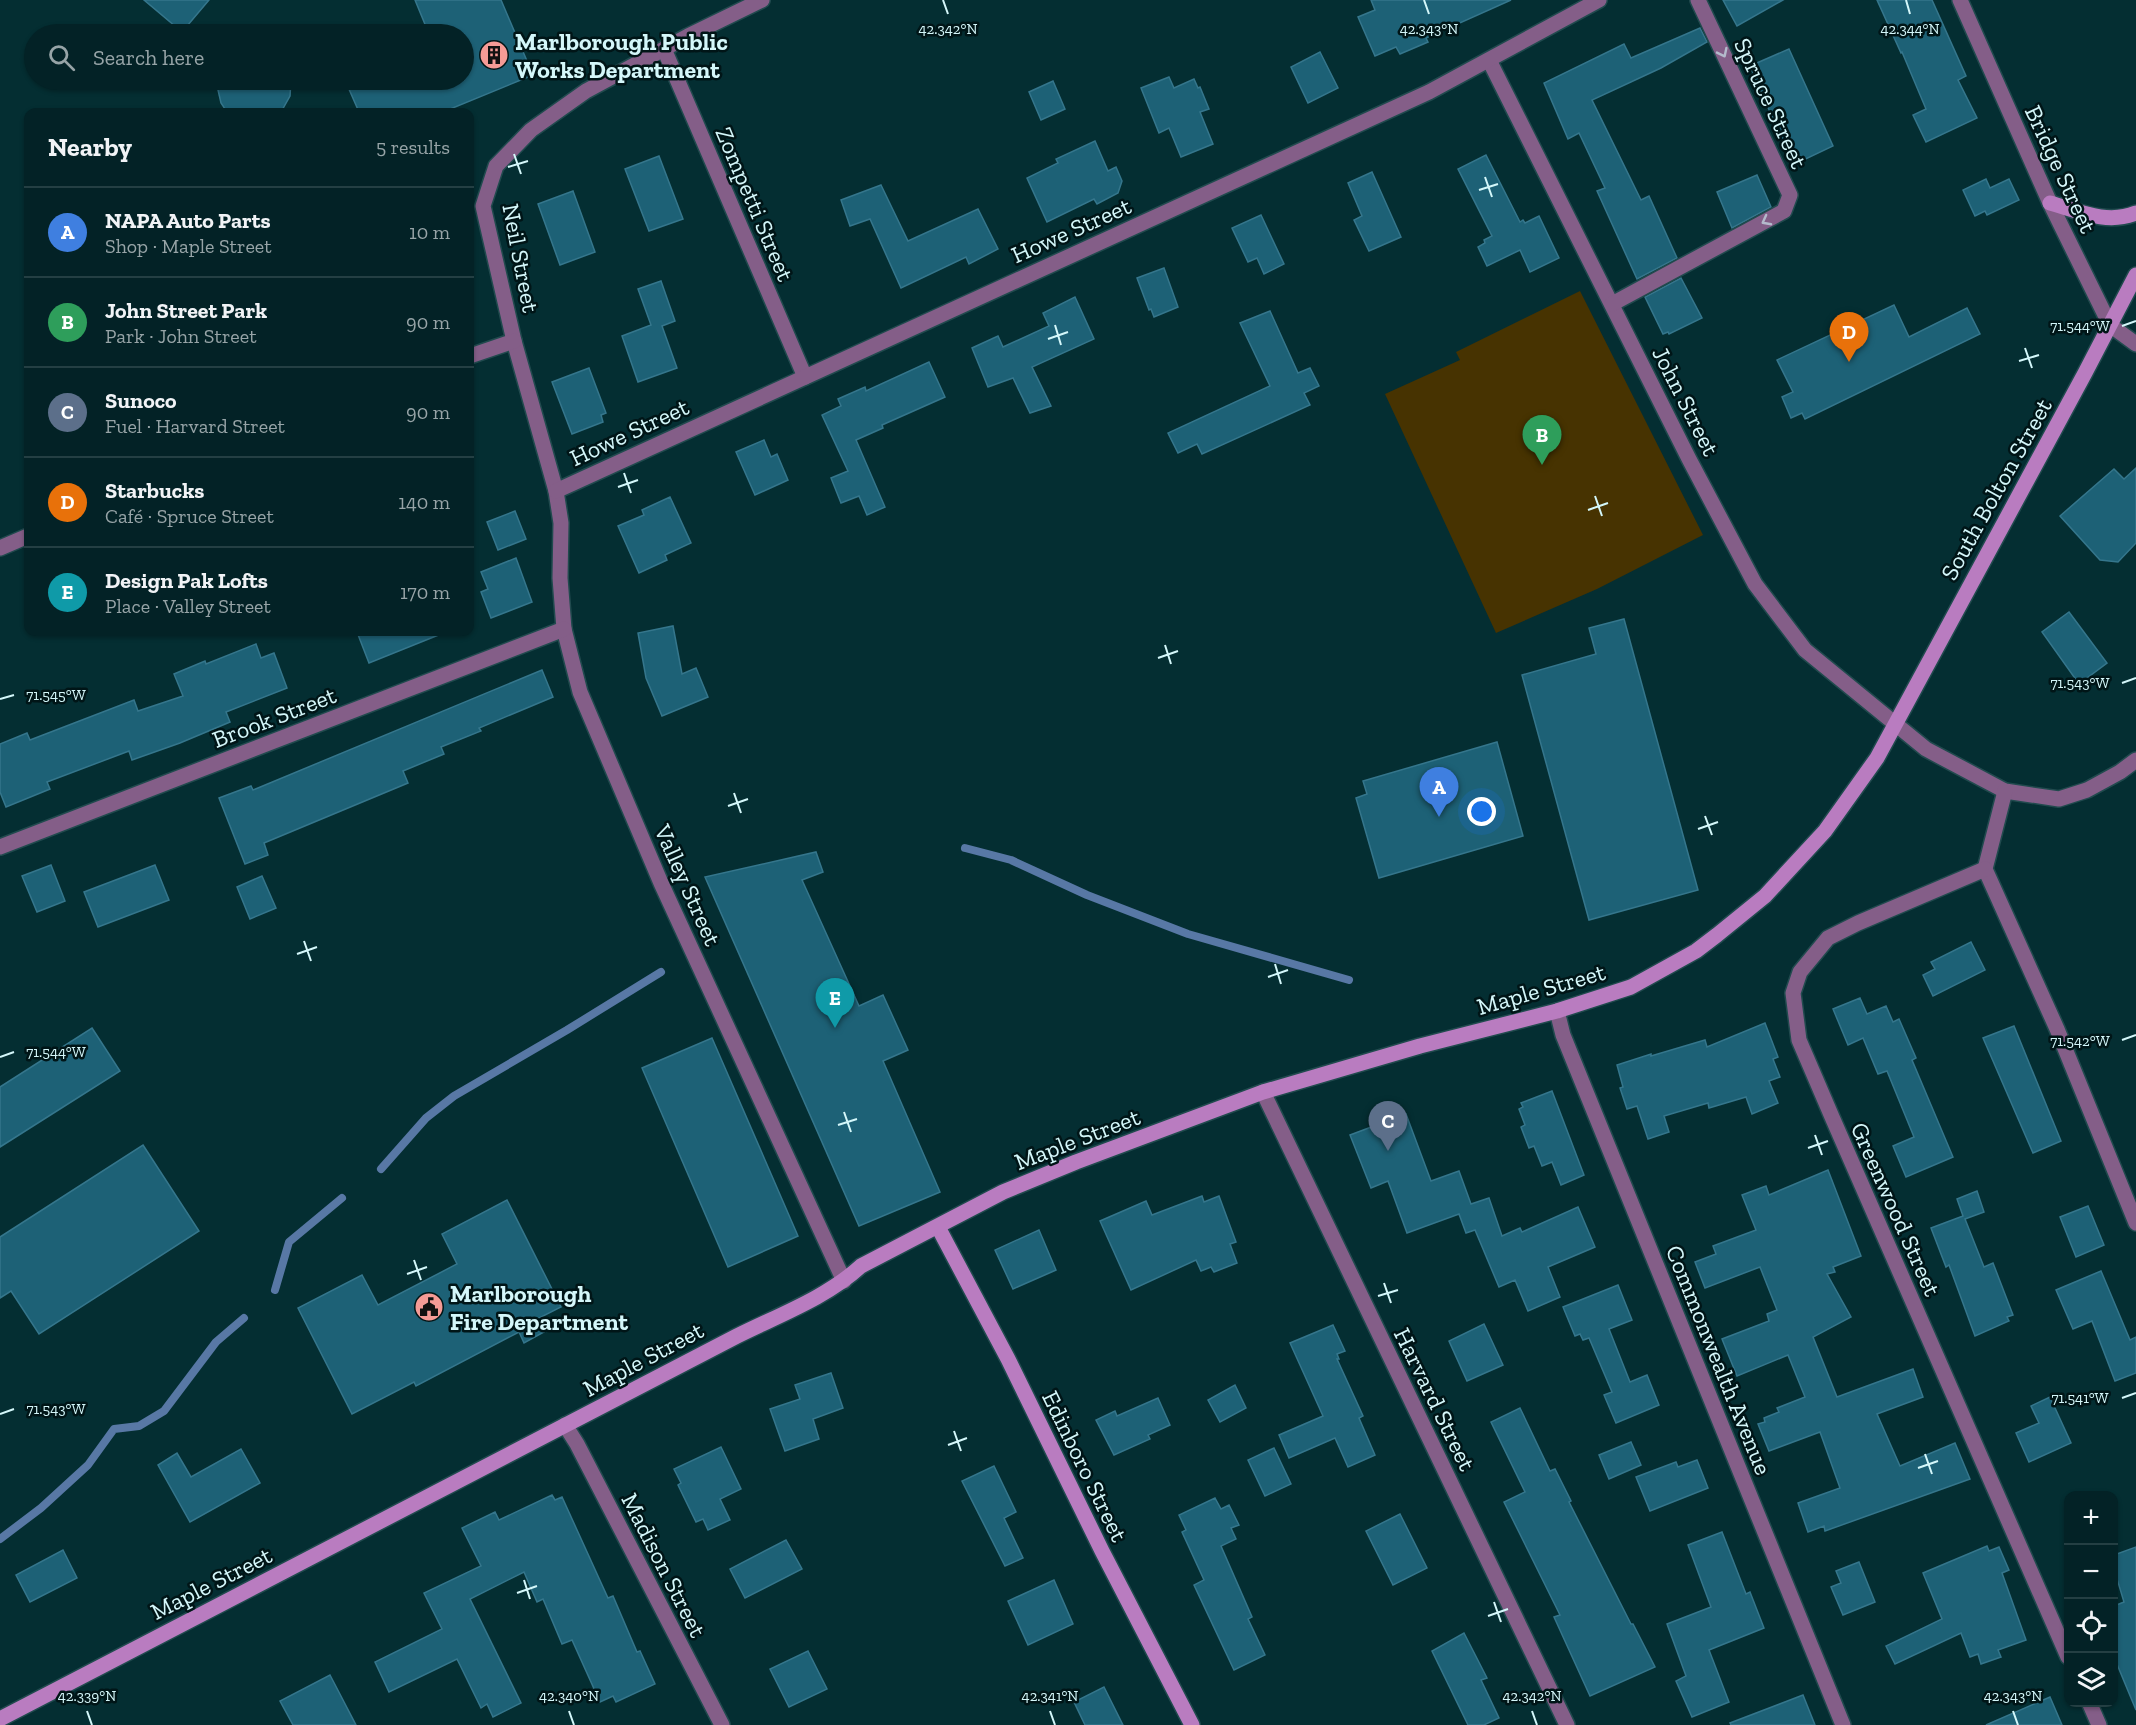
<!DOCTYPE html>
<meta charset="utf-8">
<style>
:root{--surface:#032226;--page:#112f32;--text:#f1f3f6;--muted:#97a4a7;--line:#243f43;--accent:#f59b96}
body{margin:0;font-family:"Zilla Slab",serif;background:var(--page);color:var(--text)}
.controls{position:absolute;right:18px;bottom:18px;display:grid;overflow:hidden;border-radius:12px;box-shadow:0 2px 4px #0004}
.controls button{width:54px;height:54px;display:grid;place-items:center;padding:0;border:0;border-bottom:2px solid var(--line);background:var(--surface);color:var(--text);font:30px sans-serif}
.you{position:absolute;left:1482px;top:812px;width:21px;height:21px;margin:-15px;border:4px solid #fff;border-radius:50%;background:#1a73e8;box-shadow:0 0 0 9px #1a73e833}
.badge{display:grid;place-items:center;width:39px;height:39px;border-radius:50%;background:var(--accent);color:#fff;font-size:20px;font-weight:700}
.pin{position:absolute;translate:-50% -50px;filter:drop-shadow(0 2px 3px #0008)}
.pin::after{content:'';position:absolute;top:32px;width:21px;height:18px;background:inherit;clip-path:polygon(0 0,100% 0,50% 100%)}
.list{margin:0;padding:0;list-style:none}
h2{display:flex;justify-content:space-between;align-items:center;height:78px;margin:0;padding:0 24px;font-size:26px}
h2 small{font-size:20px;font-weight:400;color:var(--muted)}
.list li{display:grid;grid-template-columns:39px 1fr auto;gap:18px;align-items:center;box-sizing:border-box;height:90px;padding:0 24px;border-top:2px solid var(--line)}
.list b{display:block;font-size:22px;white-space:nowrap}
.list p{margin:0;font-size:20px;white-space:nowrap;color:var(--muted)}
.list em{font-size:20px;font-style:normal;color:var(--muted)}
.icon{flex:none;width:33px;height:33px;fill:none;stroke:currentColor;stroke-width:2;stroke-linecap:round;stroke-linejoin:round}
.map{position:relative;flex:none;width:2136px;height:1725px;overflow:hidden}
.search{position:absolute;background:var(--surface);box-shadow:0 2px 4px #0004;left:24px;top:24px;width:450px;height:66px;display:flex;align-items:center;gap:15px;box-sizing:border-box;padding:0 21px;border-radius:33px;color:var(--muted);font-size:22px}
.panel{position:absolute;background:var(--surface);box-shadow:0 2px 4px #0004;left:24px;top:108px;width:450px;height:528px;border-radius:12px}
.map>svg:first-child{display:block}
.green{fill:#473301}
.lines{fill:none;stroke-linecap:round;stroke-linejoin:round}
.stream{stroke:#5878a5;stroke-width:8}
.building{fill:#1d6176;stroke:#35768c;stroke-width:1.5}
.street-casing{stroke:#214a4e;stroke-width:18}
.secondary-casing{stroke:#214a4e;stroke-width:18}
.street{stroke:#845e88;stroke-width:15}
.secondary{stroke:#b97cc0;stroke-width:15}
.oneway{stroke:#b4bacc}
.ticks{fill:none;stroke:#d4f7fa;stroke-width:2}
.labels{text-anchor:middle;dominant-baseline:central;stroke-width:5;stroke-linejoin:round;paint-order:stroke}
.poi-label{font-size:24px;font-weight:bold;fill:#d4f7fa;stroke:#001517;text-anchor:start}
.street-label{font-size:24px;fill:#d4f7fa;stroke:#001517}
.ticks-label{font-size:15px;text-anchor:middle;fill:#d4f7fa;stroke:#001517;stroke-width:5;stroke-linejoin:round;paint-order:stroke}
</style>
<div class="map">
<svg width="2136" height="1725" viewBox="0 0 2136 1725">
<rect width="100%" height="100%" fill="#042e32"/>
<polygon class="green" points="1580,291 1703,535 1597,589 1496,633 1385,394 1460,360 1456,352"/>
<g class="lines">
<g class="stream">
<polyline points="965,848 1011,860 1087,895 1188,934 1349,980"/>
<polyline points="381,1169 426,1118 454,1096 567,1030 661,972"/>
<polyline points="275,1290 289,1242 342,1198"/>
<polyline points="0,1539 41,1508 88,1465 114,1429 139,1426 164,1411 216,1342 244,1318"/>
</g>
</g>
<g class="building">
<polygon points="144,0 209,0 182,32"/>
<polygon points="415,0 501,0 533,75 443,112 359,112 345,80 464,80 464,34 429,34"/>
<polygon points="1371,0 1511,0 1426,38 1428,42 1400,54 1396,47 1375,56 1358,17 1375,10"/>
<polygon points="1723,0 1783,0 1737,26"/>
<polygon points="1877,0 1932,0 1966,76 1958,80 1977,118 1926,142 1913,115 1926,109 1902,52 1901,53"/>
<polygon points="1700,28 1707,42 1661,68 1592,100 1641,200 1649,196 1677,258 1637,279 1597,191 1605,188 1579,133 1568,139 1544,83 1624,44 1631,58"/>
<polygon points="1789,49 1833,146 1793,165 1750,66"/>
<polygon points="1320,52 1338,88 1308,103 1291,67"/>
<polygon points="1169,77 1174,88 1194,79 1198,88 1200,87 1209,109 1200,112 1213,144 1181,157 1169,128 1159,133 1141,88"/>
<polygon points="219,80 291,80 290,96 281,112 227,112 221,103 218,90"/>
<polygon points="1053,81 1065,109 1041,120 1029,92"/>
<polygon points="1095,141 1108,171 1116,167 1122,181 1118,193 1097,204 1094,199 1047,222 1027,178 1058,163 1056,159"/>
<polygon points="1486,155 1520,222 1523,220 1525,223 1539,216 1559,258 1530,272 1520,250 1487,266 1478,247 1485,243 1484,240 1492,236 1458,169"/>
<polygon points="659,156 683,219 649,231 625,169"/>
<polygon points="1372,172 1401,237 1369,251 1354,220 1362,216 1348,183"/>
<polygon points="1757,175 1771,207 1732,228 1717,192"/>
<polygon points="1986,179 1990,188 2009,179 2019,200 1987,215 1985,211 1975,216 1963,190"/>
<polygon points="881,185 908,241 978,209 998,249 969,264 966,257 901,288 870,219 850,226 841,200"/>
<polygon points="573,191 595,252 560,265 538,204"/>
<polygon points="1261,215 1284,264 1264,274 1257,258 1248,262 1232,228"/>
<polygon points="1164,268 1178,307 1154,317 1151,309 1149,310 1137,278"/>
<polygon points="1681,278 1702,318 1669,334 1668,332 1663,334 1645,297"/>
<polygon points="661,281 675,321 662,326 677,368 638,382 622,336 651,325 638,289"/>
<polygon points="1075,297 1094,339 1032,367 1051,406 1030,413 1013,378 988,387 972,348 998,336 1003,347 1049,326 1043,313"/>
<polygon points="1894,305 1909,337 1967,308 1980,334 1805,419 1802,413 1791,418 1782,397 1793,392 1777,360"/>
<polygon points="1270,311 1298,373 1310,368 1319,386 1304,393 1310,405 1202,454 1197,444 1178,453 1168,433 1270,386 1240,323"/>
<polygon points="929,362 945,397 882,425 883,428 856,440 885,507 867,515 859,496 841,503 831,478 848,471 822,415 841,406 838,399 865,387 866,391"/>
<polygon points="589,368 606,413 601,415 603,422 572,434 552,382"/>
<polygon points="764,440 771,457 777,454 788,480 755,495 736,452"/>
<polygon points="2136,468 2136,543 2118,562 2100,560 2060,516 2114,469 2124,479"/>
<polygon points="670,497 691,543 665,555 667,560 639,573 618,526 644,515 642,510"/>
<polygon points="515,511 526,539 498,550 487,522"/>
<polygon points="516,558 532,602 491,618 481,592 488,589 481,572"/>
<polygon points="2069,612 2107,663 2079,684 2042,632"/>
<polygon points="1624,619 1698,890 1589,920 1522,675 1596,654 1589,628"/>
<polygon points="673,626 682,674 696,668 708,697 662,716 646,678 638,633"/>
<polygon points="357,632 446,632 369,663"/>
<polygon points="256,644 261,658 274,653 287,688 226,712 230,722 180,743 132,760 129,751 47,782 50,789 6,807 0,792 0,744 27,733 30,740 134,700 138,711 183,696 174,674 205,661 206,664"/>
<polygon points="542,670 553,697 479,728 481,731 441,747 444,754 403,771 408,783 264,843 268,855 245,864 219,798 251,786 253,790"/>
<polygon points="1497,742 1523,836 1379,878 1356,798 1367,794 1363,781"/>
<polygon points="816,852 823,872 802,880 859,1006 883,995 908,1050 883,1061 940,1192 859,1226 705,877"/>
<polygon points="51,865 65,901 37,912 22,876"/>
<polygon points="155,865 169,900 98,927 84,892"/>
<polygon points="262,876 276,908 250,919 237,887"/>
<polygon points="1971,942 1985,970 1933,996 1923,975 1935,969 1931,962"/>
<polygon points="1860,998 1867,1014 1886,1006 1893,1022 1899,1019 1916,1058 1912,1060 1953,1157 1906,1177 1893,1146 1914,1137 1887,1071 1878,1074 1863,1038 1848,1045 1833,1009"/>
<polygon points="1765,1023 1778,1057 1773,1059 1780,1077 1769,1081 1778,1103 1752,1114 1746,1097 1709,1108 1708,1103 1664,1116 1669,1132 1648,1139 1637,1106 1627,1109 1620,1088 1623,1087 1617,1065 1651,1054 1651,1056 1705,1040 1707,1047"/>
<polygon points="2014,1026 2061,1141 2033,1153 1983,1038"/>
<polygon points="92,1028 120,1071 0,1147 0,1087"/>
<polygon points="712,1038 798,1236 728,1267 642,1068"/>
<polygon points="1552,1091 1584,1175 1561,1185 1552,1162 1542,1166 1534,1146 1529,1148 1521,1127 1525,1125 1519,1109 1523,1107 1521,1103"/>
<polygon points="1406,1114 1431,1181 1459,1171 1471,1204 1489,1198 1502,1236 1520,1228 1522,1232 1578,1207 1595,1247 1548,1267 1560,1297 1528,1311 1515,1280 1499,1287 1475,1230 1466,1233 1459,1214 1407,1233 1388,1181 1371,1188 1350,1135"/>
<polygon points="143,1145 199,1231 39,1334 11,1291 0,1298 0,1237"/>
<polygon points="1828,1170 1861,1256 1833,1267 1835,1272 1827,1274 1851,1317 1813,1337 1837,1397 1913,1369 1923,1397 1877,1414 1900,1466 1955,1443 1970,1479 1825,1531 1824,1526 1808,1532 1798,1503 1840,1488 1820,1432 1769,1451 1758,1424 1765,1422 1764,1418 1779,1412 1777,1408 1805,1397 1788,1355 1737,1376 1722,1339 1769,1321 1767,1314 1777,1310 1760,1267 1705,1288 1695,1262 1716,1254 1713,1246 1756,1230 1742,1195 1766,1186 1769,1195"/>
<polygon points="1977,1191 1984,1212 1965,1219 1984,1267 1993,1263 2013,1315 2007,1317 2009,1321 1975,1336 1949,1265 1946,1267 1931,1228 1963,1216 1957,1199"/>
<polygon points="1202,1196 1204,1202 1219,1196 1236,1242 1230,1244 1237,1263 1214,1272 1211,1267 1201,1271 1196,1260 1131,1290 1100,1221 1146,1201 1152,1215"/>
<polygon points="507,1200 561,1307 537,1319 544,1332 524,1343 519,1332 416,1386 414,1382 352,1414 298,1308 362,1275 378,1305 457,1264 442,1234"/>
<polygon points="2088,1206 2104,1245 2076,1257 2060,1217"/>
<polygon points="1039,1230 1056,1270 1013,1289 995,1250"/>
<polygon points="2101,1271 2130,1340 2136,1337 2136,1373 2115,1381 2092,1321 2073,1329 2056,1290"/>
<polygon points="1618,1285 1632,1320 1609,1329 1630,1382 1647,1375 1659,1405 1616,1423 1604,1395 1612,1392 1589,1338 1583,1340 1580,1334 1575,1336 1563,1307"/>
<polygon points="1484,1324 1503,1365 1467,1381 1449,1341"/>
<polygon points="1333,1325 1345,1351 1337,1354 1339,1359 1337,1359 1363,1416 1359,1418 1375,1455 1348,1467 1335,1438 1289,1458 1279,1435 1323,1416 1290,1343"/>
<polygon points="831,1373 843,1408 813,1419 819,1439 785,1451 770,1409 800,1399 795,1385"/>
<polygon points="1235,1385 1246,1408 1220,1422 1208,1400"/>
<polygon points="2050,1397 2071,1443 2029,1462 2016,1433 2039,1423 2031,1406"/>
<polygon points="1158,1398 1170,1425 1148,1435 1150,1439 1114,1455 1096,1420 1115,1411 1117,1416"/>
<polygon points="1520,1408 1550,1471 1555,1469 1571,1501 1569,1502 1631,1624 1633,1624 1655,1667 1590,1696 1554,1617 1560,1615 1504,1502 1525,1492 1491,1422"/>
<polygon points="1631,1442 1641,1465 1609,1479 1599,1455"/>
<polygon points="721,1447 741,1489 720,1499 730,1520 708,1530 703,1519 696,1522 678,1485 681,1483 674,1469"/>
<polygon points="1274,1448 1291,1484 1265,1496 1248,1460"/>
<polygon points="241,1449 260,1483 190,1522 158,1465 177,1453 191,1477"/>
<polygon points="1697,1460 1708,1488 1650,1511 1636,1477 1676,1462 1678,1467"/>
<polygon points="994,1466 1016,1512 1004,1518 1023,1558 1005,1566 962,1481"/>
<polygon points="552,1495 555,1500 562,1497 608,1598 613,1596 637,1652 640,1651 655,1684 616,1702 613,1696 600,1702 572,1640 562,1644 543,1599 537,1602 524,1572 470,1599 521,1703 493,1717 487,1704 481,1708 457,1659 389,1692 375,1662 442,1629 424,1593 481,1566 462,1528 495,1512 499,1520"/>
<polygon points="1215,1498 1221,1509 1229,1505 1239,1525 1231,1528 1236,1539 1221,1546 1252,1617 1248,1619 1265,1655 1234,1670 1194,1585 1204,1580 1182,1532 1186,1530 1179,1515"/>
<polygon points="1400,1514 1427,1568 1393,1585 1366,1531"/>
<polygon points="1722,1532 1746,1594 1750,1592 1764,1628 1709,1650 1729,1702 1692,1717 1676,1681 1686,1676 1667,1624 1711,1607 1688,1545"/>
<polygon points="786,1540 802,1569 745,1598 730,1569"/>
<polygon points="1987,1546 1989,1551 1999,1547 2009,1570 2002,1573 2026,1640 1998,1650 2001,1657 1981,1664 1978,1654 1970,1657 1961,1633 1895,1664 1886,1646 1942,1619 1923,1573"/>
<polygon points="2136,1547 2136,1710 2114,1657 2114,1606 2124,1602 2114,1569 2114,1555"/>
<polygon points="63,1550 77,1578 30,1602 16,1575"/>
<polygon points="1859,1562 1875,1602 1843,1615 1831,1587 1841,1583 1836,1571"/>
<polygon points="1054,1580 1073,1624 1028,1645 1008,1601"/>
<polygon points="1464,1633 1487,1678 1481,1680 1499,1718 1484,1725 1468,1725 1432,1651"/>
<polygon points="808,1651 827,1689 789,1707 770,1669"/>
<polygon points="330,1675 356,1725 293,1725 280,1701"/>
<polygon points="1104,1687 1123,1725 1085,1725 1074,1702"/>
<polygon points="1803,1695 1815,1725 1731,1725 1730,1723"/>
<polygon points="2050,1697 2062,1725 1986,1725"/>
</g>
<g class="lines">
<g class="street-casing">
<g id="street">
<polyline points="762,0 688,36 586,91 531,130 496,166 483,206 514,341 556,491 561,523 560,578 564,629 580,692 661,883 844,1281"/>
<polyline points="1960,0 2050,203 2110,325 2136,344"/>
<polyline points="664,49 805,377"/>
<polyline points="1489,60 1689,459 1755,584 1805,650 1926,749 2005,791 2059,799 2087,790 2120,772 2136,760"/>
<polyline points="1612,304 1784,211 1790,195 1698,0"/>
<polyline points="470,356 514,341"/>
<polyline points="556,491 1429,92 1599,0"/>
<polyline points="0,548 28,536"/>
<polyline points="2005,791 1985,869 2057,1029 2136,1223"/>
<polyline points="0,847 564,629"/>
<polyline points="1985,869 1858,923 1828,938 1800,972 1793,993 1799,1040 1832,1117 2068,1657"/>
<polyline points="1557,1011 1563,1035 1843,1725"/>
<polyline points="1263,1092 1567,1725"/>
<polyline points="565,1425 577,1444 722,1725"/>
<polyline points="2089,1702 2099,1725"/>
</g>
</g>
<g class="secondary-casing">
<g id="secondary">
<path d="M2050,203C2078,211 2107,225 2136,213"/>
<polyline points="938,1227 1008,1359 1102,1551 1192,1725"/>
<path d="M0,1719L737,1336C779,1315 826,1298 861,1266L1003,1192L1076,1162L1263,1092L1420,1046L1557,1011L1631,987L1696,951L1717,935L1765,896L1825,831L1877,758L2085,373L2136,275"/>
</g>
</g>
<use href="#street" class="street"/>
<use href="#secondary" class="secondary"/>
</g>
<defs><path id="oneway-chevron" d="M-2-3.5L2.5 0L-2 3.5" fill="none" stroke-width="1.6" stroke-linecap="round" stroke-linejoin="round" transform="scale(1.5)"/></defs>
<g class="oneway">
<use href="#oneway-chevron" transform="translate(1723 53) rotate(64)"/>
<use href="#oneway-chevron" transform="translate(1766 221) rotate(152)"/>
</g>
<path class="ticks" d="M943,0L948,14M1424,0L1429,14M1906,0L1910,14M514,154L521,174M508,167L528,161M1485,177L1492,197M1479,190L1498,184M1055,325L1061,345M2122,326L2136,321M1048,339L1068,332M2025,348L2032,368M2019,361L2039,355M624,473L631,493M618,487L638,480M1595,496L1602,516M1588,510L1608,503M1165,645L1171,664M1158,658L1178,651M2122,683L2136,678M0,699L14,695M734,793L741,813M728,806L748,799M1705,816L1712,835M1698,829L1718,822M304,941L311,961M297,954L317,947M1275,964L1281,984M1268,977L1288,970M2122,1040L2136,1035M0,1057L14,1052M844,1112L851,1132M838,1125L857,1119M1815,1135L1822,1155M1808,1148L1828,1141M414,1260L421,1280M407,1274L427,1267M1384,1283L1391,1303M1378,1296L1398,1290M2122,1398L2136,1393M0,1414L14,1409M954,1431L961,1451M948,1445L967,1438M1925,1454L1932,1474M1918,1468L1938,1461M524,1580L530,1599M517,1593L537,1586M1494,1602L1501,1622M1488,1616L1508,1609M87,1711L92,1725M569,1711L574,1725M1050,1711L1055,1725M1532,1711L1537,1725M2013,1711L2018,1725"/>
<defs>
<g id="building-disc" transform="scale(1.5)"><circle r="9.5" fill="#f59b96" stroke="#001517"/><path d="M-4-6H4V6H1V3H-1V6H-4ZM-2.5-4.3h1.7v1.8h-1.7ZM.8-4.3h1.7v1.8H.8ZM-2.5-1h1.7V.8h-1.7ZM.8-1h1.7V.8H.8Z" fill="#111"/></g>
<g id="civic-disc" transform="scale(1.5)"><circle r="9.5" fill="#f59b96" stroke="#001517"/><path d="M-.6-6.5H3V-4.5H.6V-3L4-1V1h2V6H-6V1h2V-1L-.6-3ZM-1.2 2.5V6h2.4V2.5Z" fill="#111"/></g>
</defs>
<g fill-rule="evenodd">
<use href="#building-disc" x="494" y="55"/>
<use href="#civic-disc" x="429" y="1307"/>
</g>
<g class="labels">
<g class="poi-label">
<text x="515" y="41">Marlborough Public<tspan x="515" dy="28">Works Department</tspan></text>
<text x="450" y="1293">Marlborough<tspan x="450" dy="28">Fire Department</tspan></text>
</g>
<g class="street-label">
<text transform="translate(1771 103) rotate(65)">Spruce Street</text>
<text transform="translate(2061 169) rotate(65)">Bridge Street</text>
<text transform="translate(755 204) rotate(67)">Zompetti Street</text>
<text transform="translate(1071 230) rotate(-24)">Howe Street</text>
<text transform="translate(521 258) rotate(79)">Neil Street</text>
<text transform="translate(1686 401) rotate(63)">John Street</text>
<text transform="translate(629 432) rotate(-25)">Howe Street</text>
<text transform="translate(1996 489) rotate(-61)">South Bolton Street</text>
<text transform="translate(274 717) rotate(-21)">Brook Street</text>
<text transform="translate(688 885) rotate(66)">Valley Street</text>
<text transform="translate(1541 989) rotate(-16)">Maple Street</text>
<text transform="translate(1077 1139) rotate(-21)">Maple Street</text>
<text transform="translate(1896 1209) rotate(66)">Greenwood Street</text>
<text transform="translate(643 1359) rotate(-28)">Maple Street</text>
<text transform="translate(1719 1360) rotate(68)">Commonwealth Avenue</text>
<text transform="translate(1435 1399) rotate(64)">Harvard Street</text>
<text transform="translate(1085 1466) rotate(64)">Edinboro Street</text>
<text transform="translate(664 1565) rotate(63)">Madison Street</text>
<text transform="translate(211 1583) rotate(-27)">Maple Street</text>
</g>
</g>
<g class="ticks-label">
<text x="948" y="34">42.342°N</text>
<text x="1429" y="34">42.343°N</text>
<text x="1910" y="34">42.344°N</text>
<text x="2080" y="331">71.544°W</text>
<text x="2080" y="688">71.543°W</text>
<text x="56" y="700">71.545°W</text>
<text x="2080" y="1046">71.542°W</text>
<text x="56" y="1057">71.544°W</text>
<text x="2080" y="1403">71.541°W</text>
<text x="56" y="1414">71.543°W</text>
<text x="87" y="1701">42.339°N</text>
<text x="569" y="1701">42.340°N</text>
<text x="1050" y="1701">42.341°N</text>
<text x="1532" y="1701">42.342°N</text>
<text x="2013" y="1701">42.343°N</text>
</g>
</svg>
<div class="controls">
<button>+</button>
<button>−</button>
<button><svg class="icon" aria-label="locate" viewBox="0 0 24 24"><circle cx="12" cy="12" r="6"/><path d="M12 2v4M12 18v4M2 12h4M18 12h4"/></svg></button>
<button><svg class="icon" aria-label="layers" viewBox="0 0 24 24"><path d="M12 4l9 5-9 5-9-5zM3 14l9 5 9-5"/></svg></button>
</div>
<div class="you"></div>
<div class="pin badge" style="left:1439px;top:817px;background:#3f7fe0">A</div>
<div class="pin badge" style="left:1542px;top:465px;background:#2e9e5b">B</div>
<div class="pin badge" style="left:1388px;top:1151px;background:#5c6f8a">C</div>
<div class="pin badge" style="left:1849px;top:362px;background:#e8710a">D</div>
<div class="pin badge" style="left:835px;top:1028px;background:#0f9aa8">E</div>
<div class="search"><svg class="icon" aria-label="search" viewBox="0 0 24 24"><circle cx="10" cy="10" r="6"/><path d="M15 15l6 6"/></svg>Search here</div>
<section class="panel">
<h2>Nearby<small>5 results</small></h2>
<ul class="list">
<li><span class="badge" style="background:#3f7fe0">A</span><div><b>NAPA Auto Parts</b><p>Shop · Maple Street</p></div><em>10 m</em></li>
<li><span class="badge" style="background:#2e9e5b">B</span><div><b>John Street Park</b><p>Park · John Street</p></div><em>90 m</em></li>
<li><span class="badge" style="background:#5c6f8a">C</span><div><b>Sunoco</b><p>Fuel · Harvard Street</p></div><em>90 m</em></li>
<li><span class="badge" style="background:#e8710a">D</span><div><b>Starbucks</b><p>Café · Spruce Street</p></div><em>140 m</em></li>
<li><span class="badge" style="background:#0f9aa8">E</span><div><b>Design Pak Lofts</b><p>Place · Valley Street</p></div><em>170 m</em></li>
</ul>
</section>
</div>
